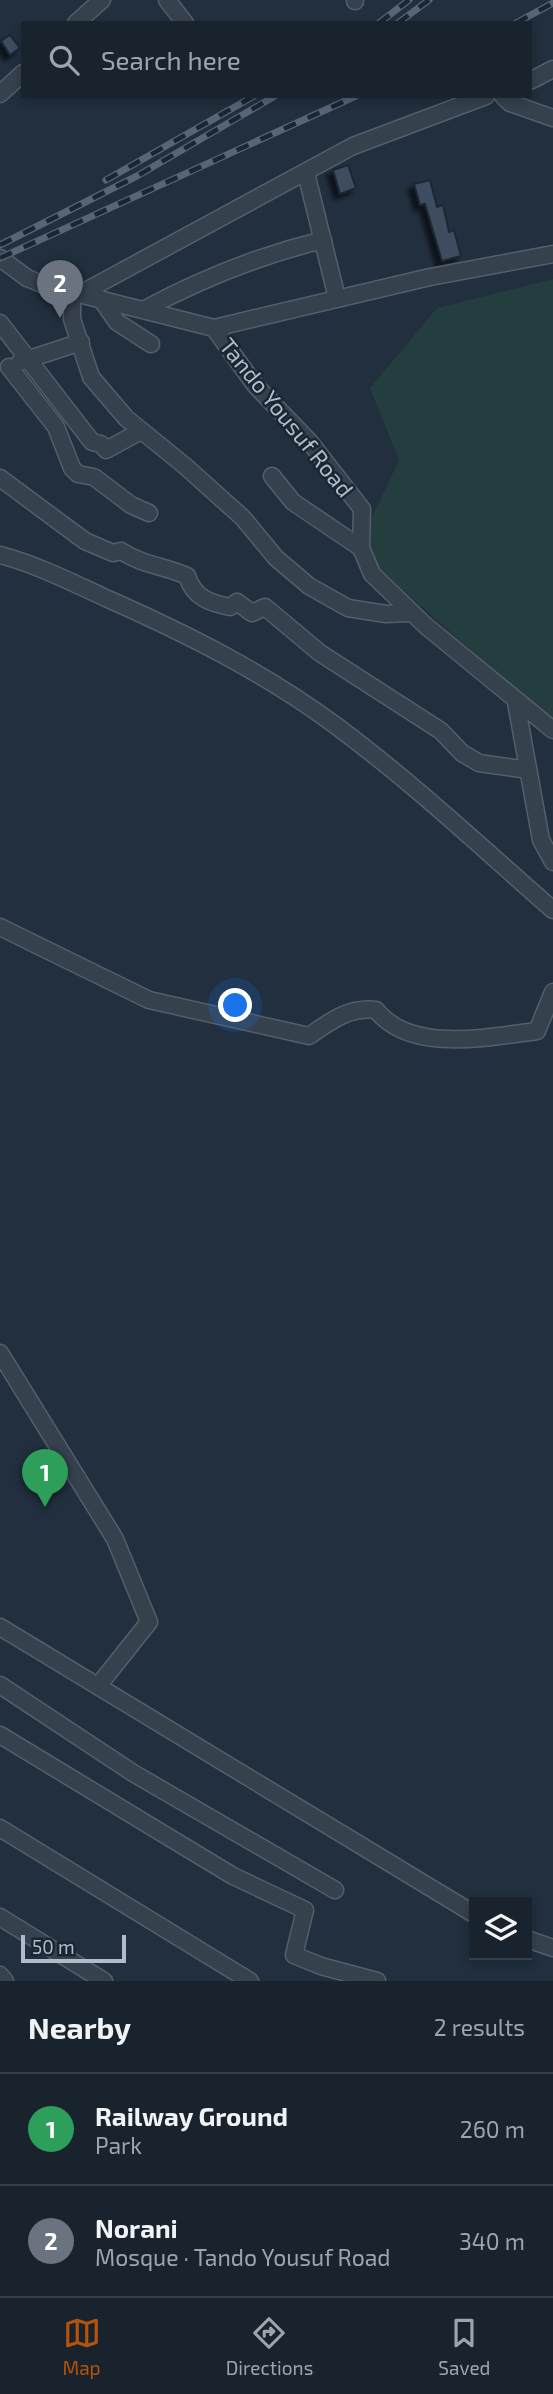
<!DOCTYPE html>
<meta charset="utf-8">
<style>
:root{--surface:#19232e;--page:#262f3a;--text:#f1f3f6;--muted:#9fa4aa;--line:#37404a;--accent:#b45309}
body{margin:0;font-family:"Exo 2",sans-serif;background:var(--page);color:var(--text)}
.controls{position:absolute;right:21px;bottom:21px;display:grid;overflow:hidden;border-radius:0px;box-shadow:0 4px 10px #0003}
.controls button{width:63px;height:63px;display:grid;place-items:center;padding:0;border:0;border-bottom:2px solid var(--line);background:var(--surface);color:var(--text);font:35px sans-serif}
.scale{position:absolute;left:21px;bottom:18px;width:105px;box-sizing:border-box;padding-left:7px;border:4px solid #b1bbca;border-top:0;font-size:19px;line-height:24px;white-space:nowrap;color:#b1bbca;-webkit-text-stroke:5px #1b2633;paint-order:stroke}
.you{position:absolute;left:236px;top:1006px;width:24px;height:24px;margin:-18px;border:5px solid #fff;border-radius:50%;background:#1a73e8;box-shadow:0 0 0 10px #1a73e833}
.badge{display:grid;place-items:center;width:46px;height:46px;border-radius:50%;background:var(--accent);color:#fff;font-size:23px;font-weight:700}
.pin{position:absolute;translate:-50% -58px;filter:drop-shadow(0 2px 4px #0008)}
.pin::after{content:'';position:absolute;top:37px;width:24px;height:21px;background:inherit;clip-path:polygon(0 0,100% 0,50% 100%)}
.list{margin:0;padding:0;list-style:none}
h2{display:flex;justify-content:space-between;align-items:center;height:91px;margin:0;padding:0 28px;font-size:30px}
h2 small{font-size:23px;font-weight:400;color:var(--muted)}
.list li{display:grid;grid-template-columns:46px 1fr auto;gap:21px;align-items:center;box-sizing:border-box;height:112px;padding:0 28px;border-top:2px solid var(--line)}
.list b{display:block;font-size:26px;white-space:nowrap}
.list p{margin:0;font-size:23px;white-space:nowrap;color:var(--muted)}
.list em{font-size:23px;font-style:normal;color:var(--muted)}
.icon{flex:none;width:38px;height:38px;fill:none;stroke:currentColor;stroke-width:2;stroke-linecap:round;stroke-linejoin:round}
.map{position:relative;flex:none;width:553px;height:1981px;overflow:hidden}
.search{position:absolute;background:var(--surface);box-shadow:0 4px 10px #0003;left:21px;right:21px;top:21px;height:77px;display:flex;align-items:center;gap:18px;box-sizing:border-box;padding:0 24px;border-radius:0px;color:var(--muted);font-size:26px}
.sheet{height:315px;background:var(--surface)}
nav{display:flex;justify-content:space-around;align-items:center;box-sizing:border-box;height:98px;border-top:2px solid var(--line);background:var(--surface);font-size:19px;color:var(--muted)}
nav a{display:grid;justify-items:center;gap:4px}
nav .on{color:var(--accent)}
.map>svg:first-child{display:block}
.green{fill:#243d3f}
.building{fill:#3d4d5e;stroke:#1d2835;stroke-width:2;filter:url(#shadow)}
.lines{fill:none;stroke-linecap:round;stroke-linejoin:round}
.minor-casing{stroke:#545e6c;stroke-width:19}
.minor{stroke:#36414e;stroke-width:16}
.rail-casing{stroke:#576576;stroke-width:7}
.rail{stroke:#1b2633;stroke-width:4.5;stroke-dasharray:13;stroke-linecap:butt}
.labels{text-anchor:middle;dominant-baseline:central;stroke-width:5;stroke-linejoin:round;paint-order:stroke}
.street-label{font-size:23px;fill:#b1bbca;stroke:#1b2633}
</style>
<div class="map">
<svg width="553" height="1981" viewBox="0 0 553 1981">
<defs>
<filter id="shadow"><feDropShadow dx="-5.5" dy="5.5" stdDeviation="2" flood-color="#0009"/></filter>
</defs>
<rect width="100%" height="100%" fill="#212f3e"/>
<polygon class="green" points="553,279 553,723 369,560 369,524 399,460 370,388 437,308"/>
<g class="building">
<polygon points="10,35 20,48 10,55 1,41"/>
<polygon points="348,165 356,188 340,194 333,170"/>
<polygon points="430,180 437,207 443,205 449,232 454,230 461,256 442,261 425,204 420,205 414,184"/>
</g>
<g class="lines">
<g class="minor-casing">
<g id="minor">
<polyline points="167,0 185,23"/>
<polyline points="355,0 355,1"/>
<polyline points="76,23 102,0"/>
<polyline points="530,81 553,69"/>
<polyline points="0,94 23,73"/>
<polyline points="503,96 510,103 553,118"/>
<polyline points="306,173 337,298"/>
<polyline points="0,258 27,278 47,286 214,328 255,385 309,441 362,509 361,548 372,574 426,626 553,730"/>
<polyline points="72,292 72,319 91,377 126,418 185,466 243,518 276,558 309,586 348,608 386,614 412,613"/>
<polyline points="80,294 353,146 486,96"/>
<polyline points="101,299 117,322 151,344"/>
<path d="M145,309C201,279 261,255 323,240"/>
<polyline points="0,323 92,442 101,444 106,450 141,431"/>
<polyline points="214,328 430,277 553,254"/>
<polyline points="20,362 81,342"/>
<polyline points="9,367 56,427 72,468 78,474 94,477 131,505 149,513"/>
<polyline points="272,476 293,502 361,548"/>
<path d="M0,478L85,541L113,553L121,551C145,566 162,565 187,576C194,598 210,603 230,607L237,602L252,613L265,607L320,653L441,731L462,753L479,763L528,770"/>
<path d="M0,555C38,565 73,583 108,599C187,634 265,673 335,725C412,782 481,847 553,910"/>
<polyline points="516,702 541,840 553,862"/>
<path d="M0,927L149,1000L309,1036C331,1021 348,1007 376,1010C411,1054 489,1037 537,1031L553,992"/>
<polyline points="0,1353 115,1539 149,1622 98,1686"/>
<polyline points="0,1627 474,1914"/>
<polyline points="0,1685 133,1773 335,1890"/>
<polyline points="0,1735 233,1876 305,1910 294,1955 321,1966 377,1981"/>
<polyline points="0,1828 250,1981"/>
<polyline points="0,1917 104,1981"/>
<polyline points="527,1939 553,1948"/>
<polyline points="0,1975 5,1981"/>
</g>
</g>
<use href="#minor" class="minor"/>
<g class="rail-casing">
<g id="rail">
<polyline points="379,23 409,0"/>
<polyline points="398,23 429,0"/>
<polyline points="516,23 553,3"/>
<polyline points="106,180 254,96"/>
<polyline points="0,245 137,176 275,96"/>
<polyline points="0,258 356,96"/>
</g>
</g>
<use href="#rail" class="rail"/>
</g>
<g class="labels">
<g class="street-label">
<text transform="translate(287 417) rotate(51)">Tando Yousuf Road</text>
</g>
</g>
</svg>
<div class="controls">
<button><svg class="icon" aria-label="layers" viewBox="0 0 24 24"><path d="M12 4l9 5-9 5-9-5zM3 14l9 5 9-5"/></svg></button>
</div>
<div class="scale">50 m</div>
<div class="you"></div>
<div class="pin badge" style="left:45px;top:1507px;background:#2e9e5b">1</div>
<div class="pin badge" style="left:60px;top:318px;background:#6b7280">2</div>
<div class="search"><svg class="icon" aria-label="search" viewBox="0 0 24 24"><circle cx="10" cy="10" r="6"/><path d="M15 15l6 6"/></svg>Search here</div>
</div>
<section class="sheet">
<h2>Nearby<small>2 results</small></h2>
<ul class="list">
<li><span class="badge" style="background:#2e9e5b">1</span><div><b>Railway Ground</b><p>Park</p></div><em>260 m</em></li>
<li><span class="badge" style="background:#6b7280">2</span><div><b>Norani</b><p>Mosque · Tando Yousuf Road</p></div><em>340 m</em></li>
</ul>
</section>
<nav>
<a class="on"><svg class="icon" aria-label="map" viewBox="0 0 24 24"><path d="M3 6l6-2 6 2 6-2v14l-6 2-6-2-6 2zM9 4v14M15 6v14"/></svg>Map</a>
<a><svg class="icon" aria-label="directions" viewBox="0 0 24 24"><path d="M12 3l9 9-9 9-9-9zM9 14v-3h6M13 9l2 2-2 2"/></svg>Directions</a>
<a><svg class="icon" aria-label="saved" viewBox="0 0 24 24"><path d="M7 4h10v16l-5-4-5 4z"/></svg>Saved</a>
</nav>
